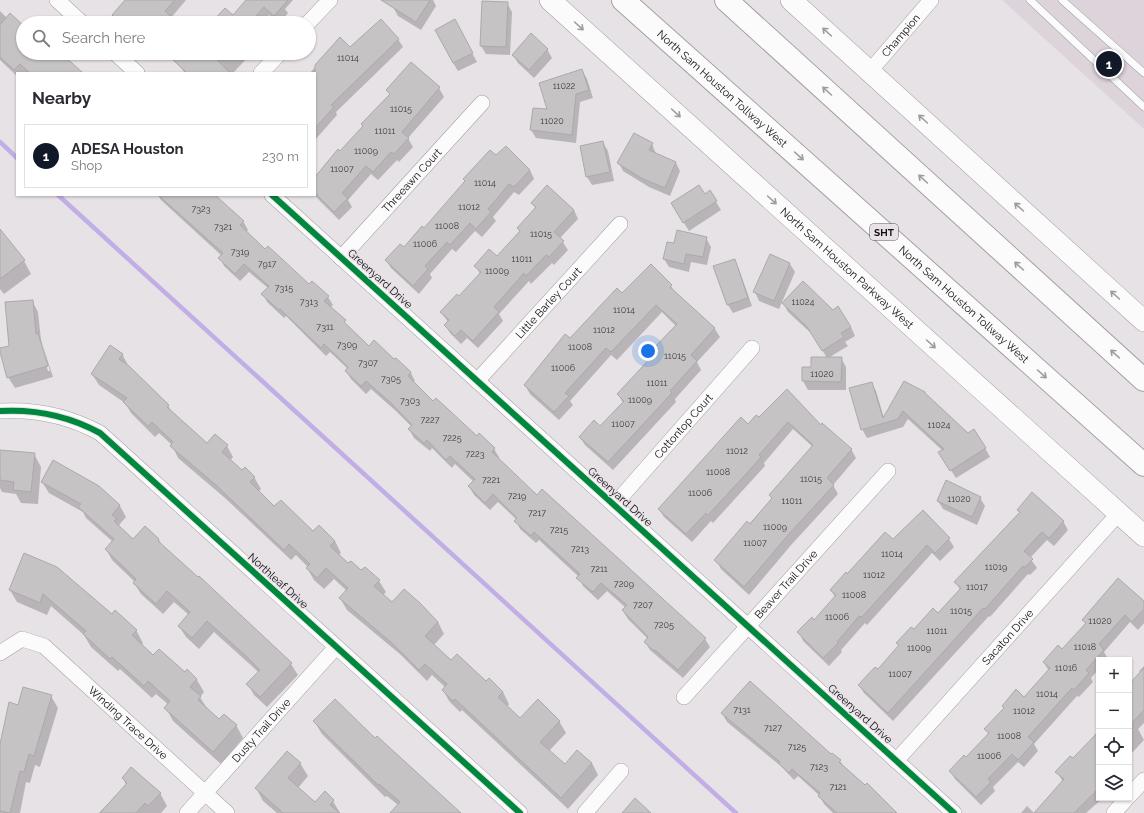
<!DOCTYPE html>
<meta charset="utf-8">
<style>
:root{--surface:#fff;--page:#f7f7f7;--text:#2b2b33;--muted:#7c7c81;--line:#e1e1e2;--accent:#111827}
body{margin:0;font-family:Raleway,sans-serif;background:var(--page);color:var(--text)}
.controls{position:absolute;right:12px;bottom:12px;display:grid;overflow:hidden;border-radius:0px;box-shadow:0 1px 3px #0004}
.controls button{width:36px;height:36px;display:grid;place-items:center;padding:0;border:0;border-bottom:1px solid var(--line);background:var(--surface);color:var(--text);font:20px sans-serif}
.you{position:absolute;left:648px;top:351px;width:14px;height:14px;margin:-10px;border:3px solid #fff;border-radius:50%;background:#1a73e8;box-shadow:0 0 0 6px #1a73e833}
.badge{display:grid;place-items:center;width:26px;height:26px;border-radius:50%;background:var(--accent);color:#fff;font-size:13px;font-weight:700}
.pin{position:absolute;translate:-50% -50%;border:2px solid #fff;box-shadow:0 1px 4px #0006}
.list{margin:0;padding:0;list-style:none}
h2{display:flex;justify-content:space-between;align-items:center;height:52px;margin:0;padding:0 16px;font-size:17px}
h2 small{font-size:13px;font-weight:400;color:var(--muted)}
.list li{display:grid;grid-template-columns:26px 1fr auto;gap:12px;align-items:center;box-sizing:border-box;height:64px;margin:0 8px 8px;padding:0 8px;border:1px solid var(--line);border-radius:0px}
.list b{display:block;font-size:15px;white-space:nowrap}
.list p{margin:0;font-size:13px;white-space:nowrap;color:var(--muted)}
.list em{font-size:13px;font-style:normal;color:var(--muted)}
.icon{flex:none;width:22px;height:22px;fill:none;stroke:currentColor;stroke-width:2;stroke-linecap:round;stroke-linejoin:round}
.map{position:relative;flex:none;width:1144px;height:813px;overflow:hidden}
.search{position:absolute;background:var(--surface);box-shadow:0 1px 3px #0004;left:16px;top:16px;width:300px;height:44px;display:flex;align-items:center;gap:10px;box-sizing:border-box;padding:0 14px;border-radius:22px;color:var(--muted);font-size:15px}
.panel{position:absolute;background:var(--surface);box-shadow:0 1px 3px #0004;left:16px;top:72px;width:300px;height:124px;border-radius:0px}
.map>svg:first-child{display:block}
.built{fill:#ddd3da}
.shadow{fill:#0003;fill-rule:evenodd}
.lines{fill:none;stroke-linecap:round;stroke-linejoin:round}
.stream{stroke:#c2aee6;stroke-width:4.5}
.building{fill:#c6c3c5;stroke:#aca9ab}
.service-casing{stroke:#a4a1a3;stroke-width:8}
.minor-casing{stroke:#a4a1a3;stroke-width:16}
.secondary-casing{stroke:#a4a1a3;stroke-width:22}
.motorway-casing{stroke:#a4a1a3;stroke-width:24}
.service{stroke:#fbfbfb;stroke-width:7}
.minor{stroke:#fbfbfb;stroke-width:15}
.secondary{stroke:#fbfbfb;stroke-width:21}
.motorway{stroke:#fbfbfb;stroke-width:22}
.cycleway-casing{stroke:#e8e1e6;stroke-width:8}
.cycleway{stroke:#00873e;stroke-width:6}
.oneway{stroke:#9d9d9d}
.labels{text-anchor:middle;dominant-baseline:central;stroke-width:3;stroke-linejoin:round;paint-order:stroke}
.number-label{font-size:9px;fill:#3e3c3e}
.shield{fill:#e8e1e6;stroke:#524e51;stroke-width:1}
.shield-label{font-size:10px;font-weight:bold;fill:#110f11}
.street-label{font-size:11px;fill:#110f11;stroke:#e8e1e6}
</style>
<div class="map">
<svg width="1144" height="813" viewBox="0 0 1144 813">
<rect width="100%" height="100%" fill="#e7e2e5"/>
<polygon class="built" points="1002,0 1144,0 1144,129"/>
<g class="shadow">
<polygon points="127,0 186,0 170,19 173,23 118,23 114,15"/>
<polygon points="248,0 293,0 285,9 288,13 280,23 269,15 262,23 211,23 233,16"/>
<polygon points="398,0 433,0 436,6 421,30 398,16 393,7"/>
<polygon points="507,3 512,12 510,55 486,54 481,46"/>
<polygon points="0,11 7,18 23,27 23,53 60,53 82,73 25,72 17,73 17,76 0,60"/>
<polygon points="459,29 477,62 458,71 453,63"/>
<polygon points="340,38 350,48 398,39 403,47 336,112 337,115 315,140 315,73 310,73"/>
<polygon points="547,49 552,58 534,78 518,63 513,55"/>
<polygon points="181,53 252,53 233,73 185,73 175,60"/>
<polygon points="411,63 439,88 444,97 408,138 413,147 399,162 397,160 378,180 371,174 348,200 352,207 339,220 314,195 315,179 324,170 323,167 338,150 340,153 390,95 387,90"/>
<polygon points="582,70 587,79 593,98 580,102 576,143 536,138 531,130"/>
<polygon points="603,143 608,151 614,181 592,185 587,177 581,147"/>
<polygon points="652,144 656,154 676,163 680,171 670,196 649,187 623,171 619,163"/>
<polygon points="530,170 534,179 519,195 514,192 493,217 496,221 482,237 475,231 456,252 452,249 430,274 432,278 419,294 391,268 386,260 404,249 424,229"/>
<polygon points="158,195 213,195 243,221 248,230 246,232 265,250 309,286 312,282 328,297 333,305 330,308 369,347 394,361 396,359 411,373 415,381 413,383 433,403 477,438 479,435 494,449 499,457 498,459 537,497 705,639 710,647 683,678 650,650 645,642 648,639 628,619 623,611 626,608 607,591 598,600 583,586 579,577 539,540 536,543 520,529 516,521 517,520 498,502 490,510 474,495 469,486 474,482 455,464 452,468 432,448 430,451 414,438 409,429 412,427 397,412 371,389 366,394 351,379 346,371 348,369 330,352 326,356 286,316 284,318 267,302 263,294 268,288 249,272 240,281 224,266 220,258 222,256 161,200"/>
<polygon points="704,195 716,202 721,210 689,231 677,212"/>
<polygon points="532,203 574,210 578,219 560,238 568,250 554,265 552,263 531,284 529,281 499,314 503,321 478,348 467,338 461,344 450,333 445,325 448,322 441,312 459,298 480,274 476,266 497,257 521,232 518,228 536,209"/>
<polygon points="0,230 24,261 31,274 4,294 0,289"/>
<polygon points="706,238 711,247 707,265 691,262 689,272 669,267 664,259 675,245"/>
<polygon points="770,255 790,264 795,272 779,309 759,301 755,292"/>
<polygon points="734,260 739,269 752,306 733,313 728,305 715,267"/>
<polygon points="671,286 675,293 715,329 720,337 697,362 701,370 675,399 676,402 613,470 585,445 580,437 600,427 623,403 618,394 656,355 653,350 676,326 662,312 617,360 611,355 570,401 573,405 559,420 530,394 525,385 570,339 622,295"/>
<path d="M32,301L38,312L41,340L53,377L15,388L8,377L10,347ZM39,341L42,344L50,371H48Z"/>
<polygon points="783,303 851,327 855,336 845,342 848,346 828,358 841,358 846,367 846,390 808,390 803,381 803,368 812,368 827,358 813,335 788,312"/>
<polygon points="122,354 129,367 168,405 172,413 207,444 227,446 233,457 230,461 242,472 254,477 261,489 258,492 274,508 313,533 335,541 341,553 338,556 348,565 379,581 386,592 383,595 392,603 438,622 444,634 434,645 451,662 503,692 509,704 507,707 520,719 559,721 566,733 549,751 565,765 592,763 598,775 568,809 462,710 460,712 449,701 443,690 445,687 432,675 427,681 401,655 347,610 340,598 347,591 334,579 324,589 314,580 307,568 308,567 296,555 291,560 225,498 178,458 172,445 159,433 155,437 131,413 125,403 99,385 92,374"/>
<polygon points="871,383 876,391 884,418 927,397 985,448 990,457 956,478 945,461 943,451 908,419 903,427 867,438 862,429"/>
<polygon points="787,391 821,426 851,449 856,458 833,485 838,494 792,544 749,595 721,569 716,560 772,499 770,495 813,447 793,429 764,463 765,466 713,523 711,521 692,542 664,517 659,509"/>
<polygon points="0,451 34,454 41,467 38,504 21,503 16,494 2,492 0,488"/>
<polygon points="42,482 98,487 120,506 126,517 119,525 122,530 133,540 145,527 159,540 163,547 291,664 298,675 267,707 254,695 248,684 259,673 254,668 214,632 199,649 186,637 179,626 189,615 174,602 163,614 141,594 134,583 135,582 112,560 106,549 113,542 86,518 83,512 49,493"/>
<polygon points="980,498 985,506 977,525 943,509 938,501"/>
<polygon points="1018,510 1063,521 1068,530 1054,546 1047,540 1030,558 1037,568 1030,575 1028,574 990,617 989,616 893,721 864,693 859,685 878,670 899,646 898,643 938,614 960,590 956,582 1020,513"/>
<polygon points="923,512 949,539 954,547 940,561 932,553 867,625 865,623 841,650 842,652 829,666 803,641 799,632 814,621 835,597 831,590 893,541"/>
<polygon points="25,555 112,616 136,630 143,643 141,645 154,656 185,673 187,671 197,680 204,692 200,697 208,710 219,721 236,725 243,738 221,764 173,721 166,708 169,705 156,694 152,698 120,669 118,671 91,647 84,635 51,606 47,615 17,602 10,590"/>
<polygon points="1144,603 1144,623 1138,630 1130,622 1104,652 1108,659 1099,660 1099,669 1091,678 1093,682 1079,697 1077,696 1034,744 1038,751 1024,767 1018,762 993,787 995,791 981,805 955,779 950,771 966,759 989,735 986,729 1004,709 1003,706 1025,698 1049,671 1044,663 1062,651 1086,625 1084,620"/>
<polygon points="1144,666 1144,723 1138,729 1144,740 1129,756 1129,686 1141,673 1139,671"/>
<polygon points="51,696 58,708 40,767 35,765 30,783 26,782 20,813 0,813 0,745 18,706"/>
<polygon points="722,713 831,755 832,754 840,761 845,768 895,813 833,813 824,804 819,795 798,776 794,780 782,767 727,722"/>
<polygon points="1099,715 1099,724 1096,718"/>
<polygon points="314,721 375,740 458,813 398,813 398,805 387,796 385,797 322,734"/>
<polygon points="1099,733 1099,798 1103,798 1086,813 1036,813 1063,782 1057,772 1073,760"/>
<polygon points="300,763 308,776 298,788 316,803 325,793 333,801 340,813 277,813 263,801 256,788"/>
<polygon points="123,778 160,793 167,806 161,813 99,813 126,785"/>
<polygon points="1027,806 1034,813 1021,813"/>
</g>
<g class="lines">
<g class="stream">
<polyline points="0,142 17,158"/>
<polyline points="58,195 736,813"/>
</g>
</g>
<g class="building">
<polygon points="125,0 175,0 165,11 170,16 164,23 122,23 112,15"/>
<polygon points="246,0 288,0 274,16 264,7 250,23 211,23 225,8 233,15"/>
<polygon points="381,0 430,0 416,22"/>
<polygon points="482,1 508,2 506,47 480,46"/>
<polygon points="10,13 23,25 23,53 61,53 83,73 30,73 20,64 14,70 0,57 0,25"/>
<polygon points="381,19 399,39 331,105 334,107 315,128 315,65 340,37 350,47"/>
<polygon points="455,19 473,53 453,63 435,30"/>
<polygon points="531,33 548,49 529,70 512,55"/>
<polygon points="180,53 210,53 230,73 187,73 173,60"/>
<polygon points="411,62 440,87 402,132 409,138 394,154 391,152 373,172 366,166 342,193 348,198 334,212 315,193 315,177 338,149 340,151 363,126 361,124 390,94 386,90"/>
<polygon points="582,69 589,90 576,94 572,135 530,130 533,108 547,109 539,83"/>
<polygon points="634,133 653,143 649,150 676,162 665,188 643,179 617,163"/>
<polygon points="603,141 610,172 586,177 580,146"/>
<polygon points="506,146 530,170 514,187 509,184 488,209 491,212 476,229 470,223 450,245 447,242 425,266 428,269 413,286 385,260 400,244 404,247 422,226 424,228 465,181 463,179 490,150 496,155"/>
<polygon points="547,185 574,210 554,232 564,241 549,257 546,255 526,276 524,273 494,307 499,312 473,341 461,330 455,336 444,325 449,320 440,312 457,294 459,296 481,272 474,266 489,249 497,256 520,231 517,228 536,207 531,203"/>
<polygon points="699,185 705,194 710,190 717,201 683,223 671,203"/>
<polygon points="158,195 215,195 244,221 240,225 265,249 268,246 309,284 312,281 329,296 324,301 346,320 344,322 369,346 374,340 394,359 396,358 411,372 408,376 433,401 436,398 477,436 479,433 495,448 492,452 537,495 542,489 706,638 678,670 655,650 654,651 644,642 648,637 622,610 627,605 601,583 593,592 576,578 580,574 534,532 531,536 514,521 517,518 493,494 485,503 468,486 475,479 450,456 446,460 427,440 424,443 408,429 412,425 391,403 366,381 361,386 345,371 348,367 324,344 321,348 280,309 279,310 261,294 269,286 244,264 235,274 218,258 223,253"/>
<polygon points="0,229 25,260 0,279"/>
<polygon points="677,230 707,237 703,257 686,254 684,264 663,259 667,242 674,243"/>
<polygon points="770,254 790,263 774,301 753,292"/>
<polygon points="735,259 748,298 727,305 713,266"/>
<polygon points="651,264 672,285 670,287 715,328 691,355 697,361 670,391 672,393 608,462 579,437 594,420 600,426 624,401 617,394 655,353 652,350 677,324 656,305 611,352 606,348 565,393 569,396 554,412 524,385 565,334 570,338 617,288 622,293"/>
<polygon points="803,281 833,310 838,306 851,327 841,333 844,337 822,351 807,327 782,303"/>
<polygon points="33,300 36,334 38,333 48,366 7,378 0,352 0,348 9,346 5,302"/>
<polygon points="110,345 123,354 119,359 129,366 169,405 167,407 207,443 215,434 228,445 222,452 242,470 245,467 255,477 250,482 274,506 281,500 313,531 319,525 335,541 330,546 348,563 351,561 361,570 365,567 380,580 374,586 392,602 404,589 420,603 438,622 425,636 451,660 457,654 486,681 489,678 503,692 498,697 520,718 538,699 560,721 540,742 565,764 577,750 592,763 561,798 455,699 453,701 442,690 447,684 425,664 419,670 393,644 339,598 348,588 326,568 317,578 306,568 310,564 289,544 284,550 217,486 170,446 173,442 152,422 148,426 123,402 127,398 91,374"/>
<polygon points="811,357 842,357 841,382 802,381 802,367 811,367"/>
<polygon points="904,381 925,392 925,393 968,433 974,429 986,448 950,471 938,452 944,449 903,411 898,419 861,430 849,388 872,382 883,418"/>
<polygon points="787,389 821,425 822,423 852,449 827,478 834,485 788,535 744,587 714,560 747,521 750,524 772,498 769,495 813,445 788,422 759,455 761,457 746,474 708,515 706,513 686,534 658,509 741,417 748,424 756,415 759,417"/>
<polygon points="0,450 35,453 31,492 13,490 14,482 0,480"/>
<polygon points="53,460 99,486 120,505 112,515 117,519 114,521 133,539 145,526 159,539 158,541 198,577 199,576 292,663 260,697 246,684 260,670 246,656 207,621 192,638 178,626 190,612 167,591 156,604 133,583 136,579 105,549 114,539 78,507 81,504 41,482"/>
<polygon points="946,480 981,497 972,517 937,501"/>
<polygon points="1032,492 1064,521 1049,538 1042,532 1024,551 1033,559 1025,567 1023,566 985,609 983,608 888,713 858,685 875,667 878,669 899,645 896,643 911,627 914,629 933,608 938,613 961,588 954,582 1020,512 1017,510"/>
<polygon points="923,510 950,538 935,553 927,545 862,617 859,616 837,642 838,643 823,658 797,632 812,617 814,620 836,595 830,590 846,572 847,574 885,532 893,539"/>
<polygon points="24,553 57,567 112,614 115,610 137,630 132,635 153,655 159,649 185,672 187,669 197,679 190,687 201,696 198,700 219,719 224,714 237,725 213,752 164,708 170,701 148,681 144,686 112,657 110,659 83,634 86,631 43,594 40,603 9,590"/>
<polygon points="1118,578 1144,601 1144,609 1132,622 1125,615 1099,644 1104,650 1086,670 1089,673 1074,690 1072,688 1028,737 1034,742 1018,760 1012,754 988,779 991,782 976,797 949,771 964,755 966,757 989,733 984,729 1004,708 1002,706 1016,689 1024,697 1050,668 1043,662 1058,645 1062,649 1086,623 1082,620"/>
<polygon points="1144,668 1144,710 1129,726 1129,684"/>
<polygon points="750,681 831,754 832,753 841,760 839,762 865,785 867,783 897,813 837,813 818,796 820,793 792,769 789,773 778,763 780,762 721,713"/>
<polygon points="23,687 52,695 34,756 29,754 24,772 20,771 10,813 0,811 0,744 9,702 18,705"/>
<polygon points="335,699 375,738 377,736 461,813 390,813 400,802 379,784 378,785 313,721"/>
<polygon points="1099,731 1099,788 1074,813 1034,813 1064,779 1055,772 1070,756 1073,758"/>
<polygon points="287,751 301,763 288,778 315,802 325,791 334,800 330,805 340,813 283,813 255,788"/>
<polygon points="131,767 161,793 148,806 145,803 136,813 100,813 127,783 122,778"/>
<polygon points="635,798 651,813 622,813"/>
</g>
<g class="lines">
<g class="service-casing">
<g id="service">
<polyline points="1030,0 1144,107"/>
<polyline points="1062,0 1144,73"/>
</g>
</g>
<g class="minor-casing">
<g id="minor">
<polyline points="57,0 82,23"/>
<polyline points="308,23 330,0"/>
<polyline points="115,53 137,73"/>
<path id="s1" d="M870,71L931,0"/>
<polyline points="261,73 280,53"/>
<polyline points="272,195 954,813"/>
<path id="s2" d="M341,258L482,103"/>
<path id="s3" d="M477,381L620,224"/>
<path d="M0,411C35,409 69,416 100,433L520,813"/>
<path id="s4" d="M614,505L752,348"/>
<path id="s5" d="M0,653L22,639L44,646L227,813"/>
<path id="s6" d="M684,697L888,471"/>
<path id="s7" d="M896,761L1119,513"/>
<polyline points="1129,796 1144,780"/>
<path id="s8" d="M187,813L336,647"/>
<polyline points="585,813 621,771"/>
<polyline points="1114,813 1127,798"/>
</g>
</g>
<g class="secondary-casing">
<g id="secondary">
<path id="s9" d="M550,0L1144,536"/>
<polyline points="791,0 1144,321"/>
</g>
</g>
<g class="motorway-casing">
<g id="motorway">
<path id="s10" d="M623,0L1144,465"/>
<polyline points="726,0 1144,380"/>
</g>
</g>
<use href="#service" class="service"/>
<use href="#minor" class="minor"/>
<use href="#secondary" class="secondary"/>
<use href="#motorway" class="motorway"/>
<g class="cycleway-casing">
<g id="cycleway">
<polyline points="272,195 954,813"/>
<path d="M0,411C35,409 69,416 100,433L520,813"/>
</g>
</g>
<use href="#cycleway" class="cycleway"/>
</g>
<defs><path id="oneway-shaft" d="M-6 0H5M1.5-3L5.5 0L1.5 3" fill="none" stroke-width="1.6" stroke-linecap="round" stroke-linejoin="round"/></defs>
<g class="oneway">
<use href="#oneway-shaft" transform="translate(579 26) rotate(42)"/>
<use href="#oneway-shaft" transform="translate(827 32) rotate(-138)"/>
<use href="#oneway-shaft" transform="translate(827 91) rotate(-138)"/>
<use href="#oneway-shaft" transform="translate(676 113) rotate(42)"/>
<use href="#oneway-shaft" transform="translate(923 119) rotate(-138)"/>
<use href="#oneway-shaft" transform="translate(799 156) rotate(42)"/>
<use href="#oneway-shaft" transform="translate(923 179) rotate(-138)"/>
<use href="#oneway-shaft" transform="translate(772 200) rotate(42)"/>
<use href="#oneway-shaft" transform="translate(1019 207) rotate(-138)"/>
<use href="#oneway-shaft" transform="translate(1019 266) rotate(-138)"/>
<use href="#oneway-shaft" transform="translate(1115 295) rotate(-138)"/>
<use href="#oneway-shaft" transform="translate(931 344) rotate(42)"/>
<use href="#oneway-shaft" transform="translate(1115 354) rotate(-138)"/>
<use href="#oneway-shaft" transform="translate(1042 374) rotate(42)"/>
</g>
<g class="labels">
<g class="number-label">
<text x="348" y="58">11014</text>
<text x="564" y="86">11022</text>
<text x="401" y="109">11015</text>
<text x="552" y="121">11020</text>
<text x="385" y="131">11011</text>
<text x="366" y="151">11009</text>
<text x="342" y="169">11007</text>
<text x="485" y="183">11014</text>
<text x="469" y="207">11012</text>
<text x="201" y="209">7323</text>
<text x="447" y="226">11008</text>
<text x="223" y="227">7321</text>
<text x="541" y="234">11015</text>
<text x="425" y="244">11006</text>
<text x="240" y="252">7319</text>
<text x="522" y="259">11011</text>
<text x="267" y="264">7917</text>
<text x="497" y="271">11009</text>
<text x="284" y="288">7315</text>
<text x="309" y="302">7313</text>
<text x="803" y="302">11024</text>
<text x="624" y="310">11014</text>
<text x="325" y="327">7311</text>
<text x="604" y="330">11012</text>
<text x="347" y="345">7309</text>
<text x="580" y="347">11008</text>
<text x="675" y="356">11015</text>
<text x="368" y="363">7307</text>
<text x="563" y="368">11006</text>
<text x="822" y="374">11020</text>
<text x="391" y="379">7305</text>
<text x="657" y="383">11011</text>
<text x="640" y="400">11009</text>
<text x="410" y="401">7303</text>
<text x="430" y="420">7227</text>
<text x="623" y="424">11007</text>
<text x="939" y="425">11024</text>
<text x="452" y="438">7225</text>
<text x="737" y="451">11012</text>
<text x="475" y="454">7223</text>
<text x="718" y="472">11008</text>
<text x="811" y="479">11015</text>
<text x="491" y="480">7221</text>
<text x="700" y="493">11006</text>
<text x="517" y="496">7219</text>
<text x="959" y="499">11020</text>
<text x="792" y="501">11011</text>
<text x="537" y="513">7217</text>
<text x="775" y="527">11009</text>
<text x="559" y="530">7215</text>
<text x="755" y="543">11007</text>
<text x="580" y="549">7213</text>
<text x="892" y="554">11014</text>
<text x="996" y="567">11019</text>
<text x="599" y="569">7211</text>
<text x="874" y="575">11012</text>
<text x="624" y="584">7209</text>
<text x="977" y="587">11017</text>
<text x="854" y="595">11008</text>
<text x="643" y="605">7207</text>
<text x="961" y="611">11015</text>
<text x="837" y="617">11006</text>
<text x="1100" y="621">11020</text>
<text x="664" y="625">7205</text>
<text x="937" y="631">11011</text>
<text x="1085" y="647">11018</text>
<text x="919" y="648">11009</text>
<text x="1066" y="668">11016</text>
<text x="900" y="674">11007</text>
<text x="1047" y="694">11014</text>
<text x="742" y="710">7131</text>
<text x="1024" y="711">11012</text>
<text x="773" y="728">7127</text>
<text x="1009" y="736">11008</text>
<text x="797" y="747">7125</text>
<text x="989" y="756">11006</text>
<text x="819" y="767">7123</text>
<text x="838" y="787">7121</text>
</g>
<rect class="shield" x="870" y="224" width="28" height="16" rx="3"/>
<g class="shield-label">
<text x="884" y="232">SHT</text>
</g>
<g class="street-label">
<text stroke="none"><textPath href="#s1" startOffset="47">Champion</textPath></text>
<text stroke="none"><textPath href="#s10" startOffset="133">North Sam Houston Tollway West</textPath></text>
<text stroke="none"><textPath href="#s2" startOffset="105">Threeawn Court</textPath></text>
<text stroke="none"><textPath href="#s9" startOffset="400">North Sam Houston Parkway West</textPath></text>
<text transform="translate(380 279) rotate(42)">Greenyard Drive</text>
<text stroke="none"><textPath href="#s3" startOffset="106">Little Barley Court</textPath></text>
<text stroke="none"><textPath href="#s10" startOffset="457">North Sam Houston Tollway West</textPath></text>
<text stroke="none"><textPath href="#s4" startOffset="105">Cottontop Court</textPath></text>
<text transform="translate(620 497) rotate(42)">Greenyard Drive</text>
<text transform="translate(278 581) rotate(42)">Northleaf Drive</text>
<text stroke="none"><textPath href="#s6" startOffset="152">Beaver Trail Drive</textPath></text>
<text stroke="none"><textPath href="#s7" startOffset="167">Sacaton Drive</textPath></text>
<text transform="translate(860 714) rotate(42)">Greenyard Drive</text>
<text stroke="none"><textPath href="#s5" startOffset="163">Winding Trace Drive</textPath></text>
<text stroke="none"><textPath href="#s8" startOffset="111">Dusty Trail Drive</textPath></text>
</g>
</g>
</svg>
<div class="controls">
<button>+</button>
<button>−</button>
<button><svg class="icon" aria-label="locate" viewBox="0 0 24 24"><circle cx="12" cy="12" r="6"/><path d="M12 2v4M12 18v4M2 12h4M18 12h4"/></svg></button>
<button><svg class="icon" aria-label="layers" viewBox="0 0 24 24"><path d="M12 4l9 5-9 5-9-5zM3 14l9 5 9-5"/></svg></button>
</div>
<div class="you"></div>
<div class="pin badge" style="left:1109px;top:64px">1</div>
<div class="search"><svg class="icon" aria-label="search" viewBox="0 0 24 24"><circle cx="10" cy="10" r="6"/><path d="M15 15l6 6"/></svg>Search here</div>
<section class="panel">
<h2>Nearby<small></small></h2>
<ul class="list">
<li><span class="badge">1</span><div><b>ADESA Houston</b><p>Shop</p></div><em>230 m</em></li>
</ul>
</section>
</div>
